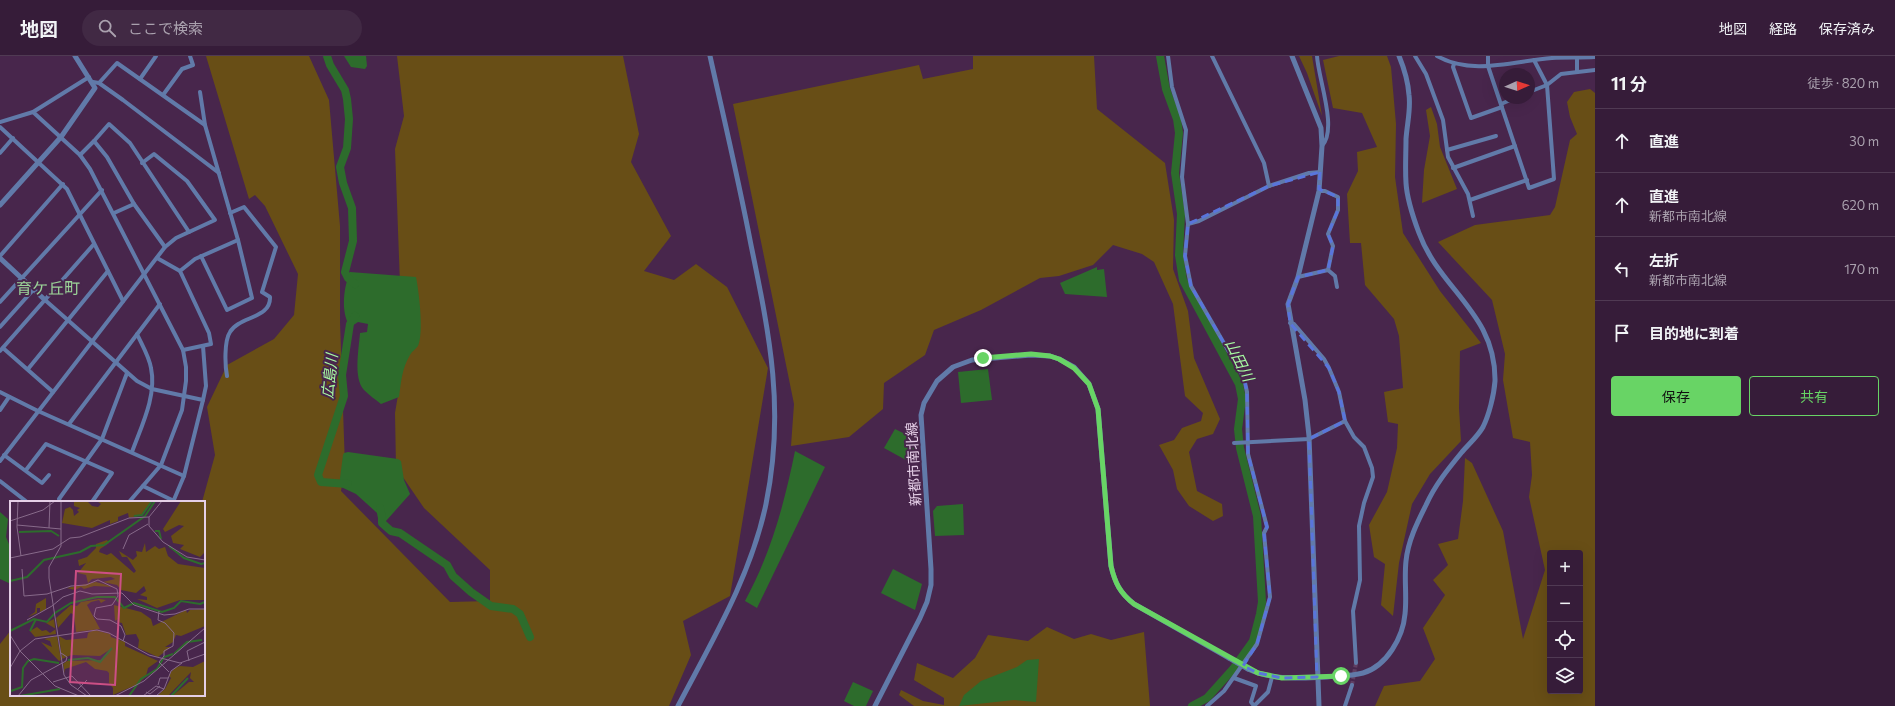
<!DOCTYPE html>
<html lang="ja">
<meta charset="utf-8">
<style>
:root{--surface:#361c39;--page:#412944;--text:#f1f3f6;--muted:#aaa1ae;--line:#503a53;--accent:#68d465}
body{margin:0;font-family:Commissioner,"Noto Sans JP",sans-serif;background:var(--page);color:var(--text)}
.controls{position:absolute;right:12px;bottom:12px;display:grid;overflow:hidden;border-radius:4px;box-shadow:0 4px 16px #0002}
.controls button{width:36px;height:36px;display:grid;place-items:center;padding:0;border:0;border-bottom:1px solid var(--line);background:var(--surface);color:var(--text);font:20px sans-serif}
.compass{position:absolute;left:1499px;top:12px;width:36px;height:36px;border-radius:50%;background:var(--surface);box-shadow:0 4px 16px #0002;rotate:87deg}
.stop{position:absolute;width:12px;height:12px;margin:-9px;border:3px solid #68d465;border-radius:50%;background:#fff}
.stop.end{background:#68d465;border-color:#fff;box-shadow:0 1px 4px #0008}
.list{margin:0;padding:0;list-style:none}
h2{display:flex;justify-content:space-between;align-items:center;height:52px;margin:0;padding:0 16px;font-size:17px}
h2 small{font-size:13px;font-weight:400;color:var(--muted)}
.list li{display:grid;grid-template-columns:26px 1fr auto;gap:12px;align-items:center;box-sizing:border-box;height:64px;padding:0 16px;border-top:1px solid var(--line)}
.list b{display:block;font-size:15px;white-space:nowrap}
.list p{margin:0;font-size:13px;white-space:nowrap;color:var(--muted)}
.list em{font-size:13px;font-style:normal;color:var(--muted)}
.actions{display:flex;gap:8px;padding:12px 16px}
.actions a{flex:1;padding:9px 0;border:1px solid var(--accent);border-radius:4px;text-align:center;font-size:14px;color:var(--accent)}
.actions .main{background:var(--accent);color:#111}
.icon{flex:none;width:22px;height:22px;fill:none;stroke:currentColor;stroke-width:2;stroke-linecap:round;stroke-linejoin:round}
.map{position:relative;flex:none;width:1595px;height:650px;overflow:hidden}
header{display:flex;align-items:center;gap:24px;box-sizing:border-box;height:56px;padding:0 20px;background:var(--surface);border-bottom:1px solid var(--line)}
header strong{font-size:19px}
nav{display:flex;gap:22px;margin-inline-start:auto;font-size:14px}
.search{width:280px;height:36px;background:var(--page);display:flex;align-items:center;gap:10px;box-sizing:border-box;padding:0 14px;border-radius:22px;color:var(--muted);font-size:15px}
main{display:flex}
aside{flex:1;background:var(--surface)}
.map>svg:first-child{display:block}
.green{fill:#684e16;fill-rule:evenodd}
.water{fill:#2d6c2c}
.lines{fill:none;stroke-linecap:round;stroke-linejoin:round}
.river{stroke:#2d6c2c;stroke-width:8}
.minor-tunnel{stroke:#603f63;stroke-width:4;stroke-dasharray:4 2;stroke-linecap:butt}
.minor{stroke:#617aa9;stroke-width:4}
.tertiary{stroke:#617aa9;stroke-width:5}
.tertiary-bridge{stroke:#617aa9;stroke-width:5}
.route{stroke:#68d465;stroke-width:5}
.marked{fill:none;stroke:#5975dc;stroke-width:3;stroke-dasharray:8 5;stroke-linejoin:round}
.labels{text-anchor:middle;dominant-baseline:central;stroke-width:4;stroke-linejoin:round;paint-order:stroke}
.street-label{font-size:14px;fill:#e5cfe7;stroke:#48264c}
.water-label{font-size:15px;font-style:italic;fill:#a8fda3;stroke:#48264c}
.quarter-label{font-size:16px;fill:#9bd398;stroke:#48264c}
.inset-river{fill:none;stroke:#2d6c2c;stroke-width:2}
.inset-road{fill:none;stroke:#876a8a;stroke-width:1}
.view{fill:#cc4f85;fill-opacity:0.15;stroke:#cc4f85;stroke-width:2}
.inset-edge{fill:none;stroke:#e5cfe7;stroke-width:2}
</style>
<header>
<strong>地図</strong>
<div class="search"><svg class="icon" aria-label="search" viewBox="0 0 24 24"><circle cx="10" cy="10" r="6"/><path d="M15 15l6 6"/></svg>ここで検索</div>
<nav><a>地図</a><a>経路</a><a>保存済み</a></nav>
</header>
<main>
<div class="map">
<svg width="1595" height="650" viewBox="0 0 1595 650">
<rect width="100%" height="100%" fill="#48264c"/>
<g class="green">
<polygon points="206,0 309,0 329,44 340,170 340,266 345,411 341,435 450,546 490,545 490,514 424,452 396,411 395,357 403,309 395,93 404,60 397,0 623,0 639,78 631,106 671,180 644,215 674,224 696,208 727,231 768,312 730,540 683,565 691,599 669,650 0,650 0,588 11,574 11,639 204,639 204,446 202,446 215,399 207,351 227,309 274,283 294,259 298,218 265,150 255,139 249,143"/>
<polygon points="973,0 1094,0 1097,53 1165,107 1174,164 1173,213 1188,255 1194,302 1220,363 1213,378 1197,383 1189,396 1197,435 1222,448 1223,460 1213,465 1189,450 1177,433 1173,414 1159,389 1174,384 1182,372 1201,365 1203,357 1185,340 1173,248 1154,206 1142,198 1113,189 1093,209 1059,220 1040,222 981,254 934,274 925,299 884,327 883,353 849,381 791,390 794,348 733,48 919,9 923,23 973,13"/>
<polygon points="1299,0 1312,0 1322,60 1307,17"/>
<polygon points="1339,0 1387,0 1391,11 1396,68 1395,121 1403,177 1440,235 1481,287 1460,295 1459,352 1461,385 1430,418 1412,448 1399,507 1393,560 1381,549 1385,508 1374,501 1369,469 1387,436 1397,392 1398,368 1388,366 1384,336 1403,332 1399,280 1394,263 1365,229 1361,187 1350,187 1347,138 1358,115 1357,96 1377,91 1362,57 1333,52 1323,4"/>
<path d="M1590,33L1595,37V650H1375L1384,630L1420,625L1435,603L1423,572L1445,539L1433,524L1448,509L1438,488L1458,483L1463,445L1465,402L1472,407L1503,475L1523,583L1545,514L1529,441L1532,419L1530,386L1513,382L1503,324L1505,298L1492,244L1438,186L1475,169L1550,159L1555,151L1570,84L1577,78L1570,61L1567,46L1574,36ZM1550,497H1580V635H1550Z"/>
<polygon points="1431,51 1437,68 1440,91 1457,133 1422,147 1424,114 1430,80 1426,54"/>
<polygon points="1047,571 1074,583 1091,578 1111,584 1144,576 1150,650 914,650 899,639 901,634 923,645 944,649 944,642 914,624 917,607 953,622 975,602 988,579 1028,585"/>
</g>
<g class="water">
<polygon points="344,0 366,0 367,10 365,13 351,11"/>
<polygon points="1097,211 1097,214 1104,213 1107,241 1065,238 1060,227"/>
<path d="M350,216L416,221C419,236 424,277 418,290C416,293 412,295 410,299C402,312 401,326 399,341L381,348C376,344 369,339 364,334C353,322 359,292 360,277L367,276L368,268L358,266L355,268L348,267C341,253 344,230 350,216Z"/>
<polygon points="988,313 992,344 961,347 958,316"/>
<polygon points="895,373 913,382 915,409 884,392"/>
<path d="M795,395L825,411L757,552L745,545C771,497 784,449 795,395Z"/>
<polygon points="348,396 398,403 401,405 404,424 410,438 386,465 356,438 339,430 343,399 344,397"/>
<polygon points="963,448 964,479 935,480 933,455 937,450"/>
<polygon points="0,456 8,463 6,481 11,493 11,528 0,523"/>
<polygon points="893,513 922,528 915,554 881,537"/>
<polygon points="1039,603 1036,646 1014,644 959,650 964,639 981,625 1017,611 1027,604"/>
<polygon points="853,626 873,635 866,650 854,650 844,645"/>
</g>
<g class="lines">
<g class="river">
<polyline points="327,0 330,9 345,34 347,43 349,63 347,92 340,111 343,127 352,152 353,185 345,216 348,222 355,228"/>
<polyline points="1160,0 1166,33 1177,63 1179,77 1175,117 1181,158 1179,199 1183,224 1239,328 1242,343 1238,373 1240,392 1257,460 1262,546 1260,558 1253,585 1233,613 1207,642 1192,650"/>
<polyline points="348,428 321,426 318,419 344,340 342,319 350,268 355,260"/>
<polyline points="380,452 382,462 382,467 391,475 400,477 447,509 453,520 471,536 491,550 513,553 520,558 530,581"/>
</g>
<polyline class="minor-tunnel" points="1352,629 1356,607"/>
<g class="minor">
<polyline points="1168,0 1172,31 1186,74 1182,121 1188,168 1199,165 1269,130 1309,117 1320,116"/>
<polyline points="1212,0 1264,107 1269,130"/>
<path d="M1317,0C1318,22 1338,73 1322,90"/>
<polyline points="1415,0 1426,18 1443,64 1448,101 1468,138 1473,160"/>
<path d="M1437,0C1472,20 1514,5 1552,2C1566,1 1581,2 1595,1"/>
<polyline points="1488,0 1488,10 1529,132 1554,123 1547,29 1534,4"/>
<polyline points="1454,8 1453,11 1471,62 1502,51"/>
<polyline points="1577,16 1577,0"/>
<polyline points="140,23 156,0"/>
<polyline points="93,26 99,27 123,44 219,117"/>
<polyline points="99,27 117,7 205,69"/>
<polyline points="200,36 205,69 238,184 252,242 227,254 201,200"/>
<polyline points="1529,36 1547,29 1561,18 1595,14"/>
<polyline points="163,39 182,13 193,9 190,0"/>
<polyline points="1501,48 1515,42"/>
<polyline points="33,56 80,99 90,113 183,294 186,311 186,325 182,354 161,409 129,446"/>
<polyline points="0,66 33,56 89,21"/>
<polyline points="0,71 67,133 123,245"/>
<polyline points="1447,94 1496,80"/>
<polyline points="0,97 13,82"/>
<polyline points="80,99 94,85 107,101 134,148 165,191"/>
<polyline points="142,107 154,98 187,125 215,164 189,176"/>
<polyline points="1453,112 1515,90"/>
<polyline points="1319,135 1325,135 1338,141 1338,154 1328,178 1333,190 1328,214 1335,220 1337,231"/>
<polyline points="1470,144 1527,124"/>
<polyline points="114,157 134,148"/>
<polyline points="1188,168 1185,200 1191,230 1244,322 1247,336 1248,398 1267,471 1264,477 1270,541 1257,588 1224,635 1207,650"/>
<polyline points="0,200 63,128"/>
<polyline points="157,202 180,215"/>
<polyline points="1298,221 1328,214"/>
<polyline points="45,244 137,325 152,333 203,344 184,420 173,446"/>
<polyline points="0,246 102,134"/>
<polyline points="1290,267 1294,268 1324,303 1329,312 1339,336 1345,365 1354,381 1364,391 1372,412 1373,421 1364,447 1359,470 1360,524 1353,555 1356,607"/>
<polyline points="0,271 34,233"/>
<polyline points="203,290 206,330 203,344"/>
<polyline points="3,292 53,336"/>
<polyline points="183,294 211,288 209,277 180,215 195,203 238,184"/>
<polyline points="0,295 94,188"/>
<polyline points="28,313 108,215"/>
<path d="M227,320C225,310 224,285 230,276C239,260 271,263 270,241L262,236L276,191L244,151L230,157"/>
<polyline points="0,336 38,355 184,420"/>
<polyline points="0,354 9,341"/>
<polyline points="69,368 160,248"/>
<polyline points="1234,387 1309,383 1345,365"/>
<path d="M132,396C141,371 157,340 151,312C149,300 142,289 137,278"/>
<polyline points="4,399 42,427 49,419"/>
<polyline points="0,405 165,191 176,182 189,176 130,87 109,68 94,85"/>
<polyline points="26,414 46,388 112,417 92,446"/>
<polyline points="0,425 27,446"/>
<polyline points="143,430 174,445"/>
<polyline points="60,446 59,443 102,383 127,317"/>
<polyline points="1234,622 1256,630 1251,646 1254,650"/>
<polyline points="1254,650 1268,636 1272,621"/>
<polyline points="1345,650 1352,629"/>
</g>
<g class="tertiary">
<polyline points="1292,0 1321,72 1322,90 1319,135 1298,221 1288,248 1305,344 1309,380 1319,650"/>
<polyline points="0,149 61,81 95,32 75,0"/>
<polyline points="0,202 45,244"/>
<path d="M1248,613C1274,625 1300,622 1327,621C1339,620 1352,620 1363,617C1387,610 1403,581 1405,558C1407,540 1404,523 1406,505C1408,485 1417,467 1426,449C1435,429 1448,413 1462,396C1469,388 1478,380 1483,371C1489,359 1494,339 1495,325C1496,257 1440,234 1419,177C1413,161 1407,144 1406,127C1405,112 1406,97 1406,83C1407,68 1411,53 1409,39C1408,25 1404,12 1399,0"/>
<path d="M678,650C712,585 751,520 766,448C785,355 770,281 751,189C739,126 724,63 710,0"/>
<path d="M875,650L920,562L927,546L931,529V513L921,359L924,347L937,325L953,311L972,304L1031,299L1050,300L1059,303L1074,311L1089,328L1098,353L1111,510C1115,527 1120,537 1134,548L1229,602"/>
</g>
<polyline class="tertiary-bridge" points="1229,602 1248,613"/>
</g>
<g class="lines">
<path class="route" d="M983,302L1031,298L1050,300L1059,303L1074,312L1089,328L1098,353L1111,510C1115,527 1120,537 1134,548L1258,617L1282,622L1341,620"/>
</g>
<path class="marked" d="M1320,116L1319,133L1338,141V154L1328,178L1333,190L1328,214L1298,221L1288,248L1290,267L1329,312L1339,336L1345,365L1309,383L1317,621L1282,622L1258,617L1243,610L1257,588L1270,541L1264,477L1267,471L1248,398L1247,336L1244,322L1191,230L1185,200L1188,168L1269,130Z"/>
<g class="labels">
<g class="street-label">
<text transform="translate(913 408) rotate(-93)">新都市南北線</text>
</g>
<g class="water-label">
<text transform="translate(1240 304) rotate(64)">山田川</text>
<text transform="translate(329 320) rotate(-84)">広島川</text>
</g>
<g class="quarter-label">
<text x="48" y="231">育ケ丘町</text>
</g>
</g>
<g transform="translate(10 445)">
<rect width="195" height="195" fill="#48264c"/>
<path d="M64,0L78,1L82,5L88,6L91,3L87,0H142L131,14L119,17L118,12L108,16V20L100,23V19L82,27L52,22L55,8L60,6L63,9L64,15L69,11L67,9L70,7L64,5ZM171,0H195V51L190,56L170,48L174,44L163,42L161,35L174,25L169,24L155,31L153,28ZM97,39L99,42L90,48L89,51L97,54L101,52L124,72L126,70L117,56H112L109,50L123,59L127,55L126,50L132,51L135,42L136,51L145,45L149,48L155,46L158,55L168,63L195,67V99H170L147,107L127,98L137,99V96L130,94L136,90L134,85L126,92L111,89L107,84L93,81L105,78L101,76L82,78L78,82L76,74L68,72L76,62L69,65L68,59L77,56L86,47V43ZM86,81L104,86L84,85L74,88L71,86L65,89L57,87ZM36,97V108L30,111V107H27V112L18,116L25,111L26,103ZM89,98L96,99L91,102L89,99L81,101L77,104L90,128L66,131L64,114L61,112L48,127L46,117L61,104L67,105L71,101ZM104,104L131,111L141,118L143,125L176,109L177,112L180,109L195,108V125L171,135L166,134L163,141L155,146H161L148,156L128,147L129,139L126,133L116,134L112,122L107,121L108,118L105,120ZM44,118L46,133L25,136L20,130L27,126L32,130L36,129L40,132L46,128L36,122ZM84,129L100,133L101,136L115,141V145L148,160L138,167L136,175L128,183L103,194V187L99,182V172L97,170L85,168L76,161L55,168V172L53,163L57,160L91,159L99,149L90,155L61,154L52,158L49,135L56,139L77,137L78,132ZM47,135L51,159L49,160L31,141L42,146L40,140L34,138ZM195,160V195H162L179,181H184L180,177L181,171L158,195H147L155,188L161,177L159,175L161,171L165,167L170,165L183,166Z" fill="#684e16"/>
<path class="inset-river" d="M124,15L132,14L142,0M145,30H149L151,38M9,31L41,30L49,35M159,45L174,57L191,63L195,62M0,80L17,76L34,59L70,51L81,45L94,44L135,15L145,0M0,130L24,118L37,121L45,112L61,102L87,96H105L114,107L124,102L152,111L164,107L171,100L190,103L195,101M20,130L26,118M164,153L177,141L192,139M58,159L78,157L90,161L102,147M1,190L12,186L13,167L18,160L24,158L49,162M10,195L50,188M119,195L131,178L147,168L154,156L163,153M161,195L178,177"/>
<path class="inset-road" d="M8,0L7,26L11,55M51,0V45L39,66V77L54,174L61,184L77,195M139,16V25L153,41L177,56L195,59M0,20L33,9L45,0M7,24L51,28M39,27L40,0M113,48L119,34L138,23M0,57L43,48L60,37L70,36L119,17L139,16L152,0M12,68L14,95L37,93L61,85M61,85L76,84L88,79L107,88L108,95L102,104L86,107L84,115L87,118L100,119L111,125L115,134L113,140M149,110L148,119L155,122L164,132L163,145L154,150V155L149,161L159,171M17,119L42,105L53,96L70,90L82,93L112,92L124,104L154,114L165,113L179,108H195M0,134L10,150L45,185L69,195M10,150L25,138L87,129L99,132L139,154L170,162L195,153M179,160L177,150L195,141M0,167L10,150M43,181L62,175L81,195M148,184L150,177H158M68,188L77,179M136,191L140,193L150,185M8,195L21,179L56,160L57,156L51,152M105,195L134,180L195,127M133,195L146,185L154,188M146,195L154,188L161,170L172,162"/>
<path class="view" d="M66,70L111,73L105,184L60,181Z"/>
<rect width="195" height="195" class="inset-edge"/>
</g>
</svg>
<div class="controls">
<button>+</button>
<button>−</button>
<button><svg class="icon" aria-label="locate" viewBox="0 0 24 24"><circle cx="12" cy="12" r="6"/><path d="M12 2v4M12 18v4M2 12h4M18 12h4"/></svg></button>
<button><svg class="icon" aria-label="layers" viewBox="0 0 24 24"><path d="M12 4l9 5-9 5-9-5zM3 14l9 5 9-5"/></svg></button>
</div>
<svg class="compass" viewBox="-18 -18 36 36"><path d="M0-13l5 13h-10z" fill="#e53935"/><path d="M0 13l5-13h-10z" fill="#aaa1ae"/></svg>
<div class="stop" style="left:1341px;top:620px"></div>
<div class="stop end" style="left:983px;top:302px"></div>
</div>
<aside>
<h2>11 分<small>徒歩 · 820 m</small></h2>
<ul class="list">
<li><svg class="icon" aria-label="ahead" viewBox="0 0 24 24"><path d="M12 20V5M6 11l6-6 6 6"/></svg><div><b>直進</b></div><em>30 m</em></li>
<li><svg class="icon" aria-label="ahead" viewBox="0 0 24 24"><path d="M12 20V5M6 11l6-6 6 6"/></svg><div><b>直進</b><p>新都市南北線</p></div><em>620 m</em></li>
<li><svg class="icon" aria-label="left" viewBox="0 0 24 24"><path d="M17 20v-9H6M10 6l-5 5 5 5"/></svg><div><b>左折</b><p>新都市南北線</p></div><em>170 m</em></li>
<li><svg class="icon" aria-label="arrive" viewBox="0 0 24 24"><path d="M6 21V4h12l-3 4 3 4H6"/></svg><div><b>目的地に到着</b></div></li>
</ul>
<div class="actions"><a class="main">保存</a><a>共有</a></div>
</aside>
</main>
